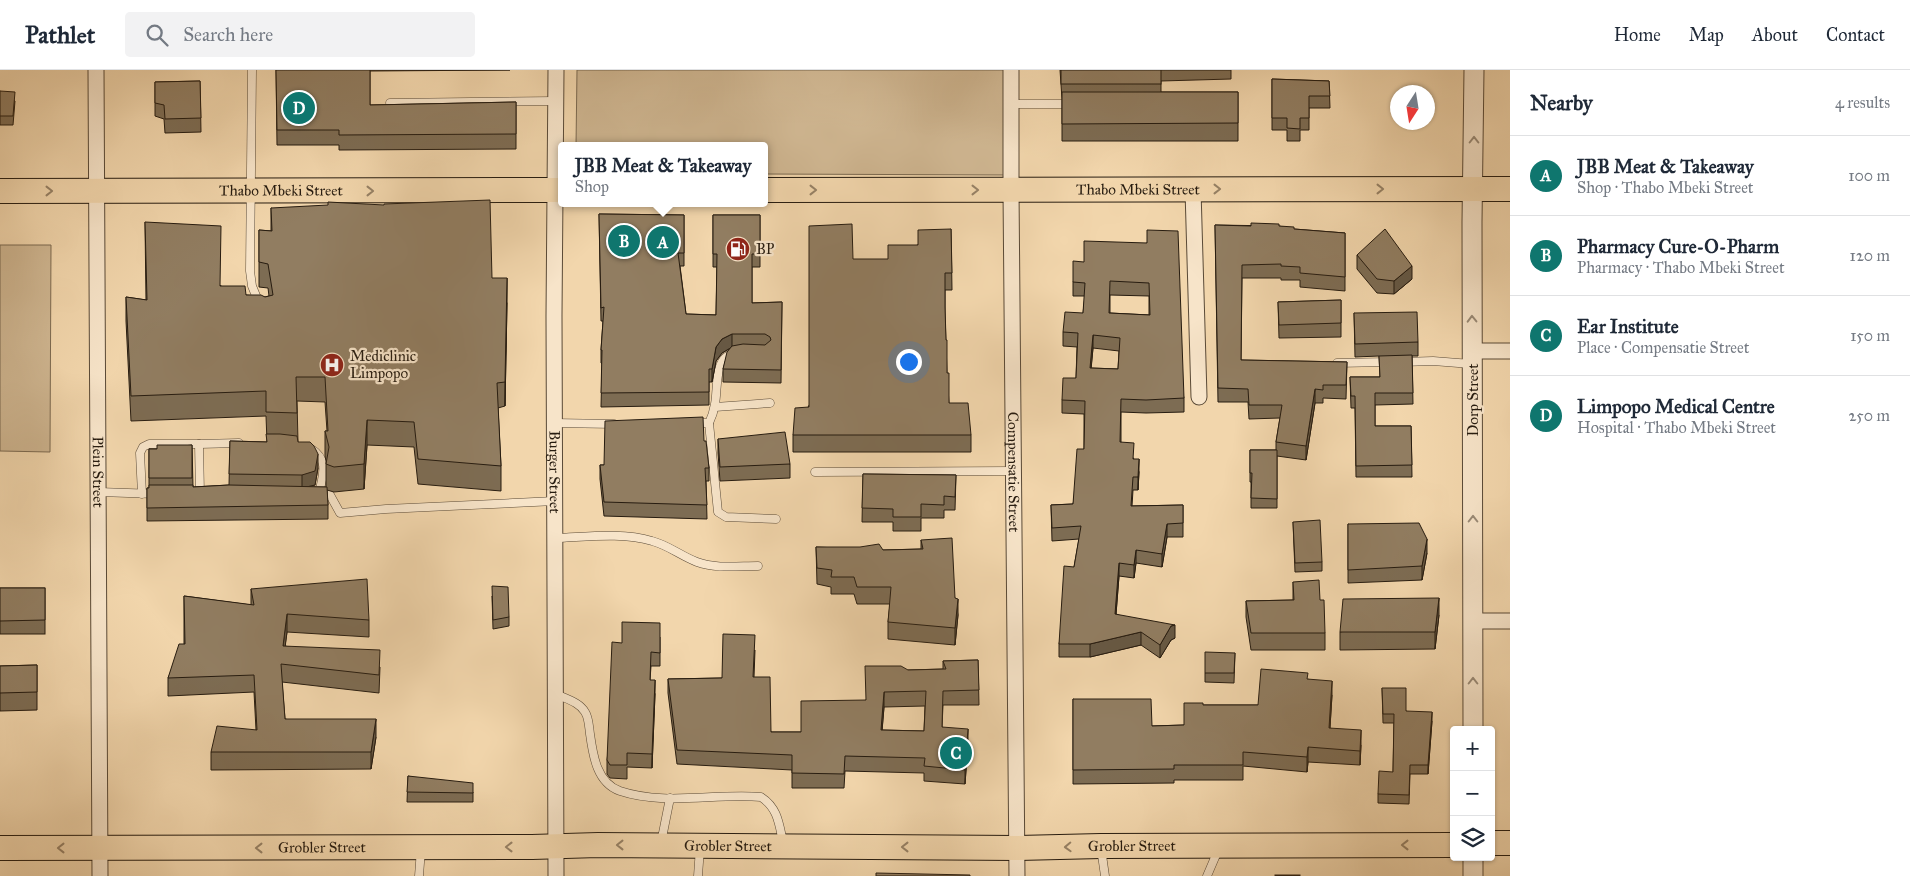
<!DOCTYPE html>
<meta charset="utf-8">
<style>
:root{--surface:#fff;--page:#f2f2f3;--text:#1f2937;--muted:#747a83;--line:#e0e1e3;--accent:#0f766e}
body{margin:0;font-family:"IM FELL Great Primer",serif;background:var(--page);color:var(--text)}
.controls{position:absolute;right:15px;bottom:15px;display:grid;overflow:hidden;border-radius:5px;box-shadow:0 1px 4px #0004}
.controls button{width:45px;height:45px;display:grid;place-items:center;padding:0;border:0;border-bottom:1px solid var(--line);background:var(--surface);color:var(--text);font:25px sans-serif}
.compass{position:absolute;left:1390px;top:15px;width:45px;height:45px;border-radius:50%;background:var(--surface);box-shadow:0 1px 4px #0004;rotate:192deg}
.you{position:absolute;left:908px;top:291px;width:18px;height:18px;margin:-12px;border:4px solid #fff;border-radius:50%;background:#1a73e8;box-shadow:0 0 0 8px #1a73e833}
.badge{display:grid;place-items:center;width:32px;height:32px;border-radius:50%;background:var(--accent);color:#fff;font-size:16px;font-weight:700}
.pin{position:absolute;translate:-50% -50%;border:2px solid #fff;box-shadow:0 1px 5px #0006}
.popup{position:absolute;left:558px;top:72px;width:210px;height:65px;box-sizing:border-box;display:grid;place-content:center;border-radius:5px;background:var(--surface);filter:drop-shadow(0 1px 4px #0005);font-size:16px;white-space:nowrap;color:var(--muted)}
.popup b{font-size:19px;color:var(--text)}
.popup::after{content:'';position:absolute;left:50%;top:100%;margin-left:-10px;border:10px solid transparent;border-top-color:var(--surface)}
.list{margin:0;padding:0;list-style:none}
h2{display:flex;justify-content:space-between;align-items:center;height:65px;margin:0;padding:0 20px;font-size:21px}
h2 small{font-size:16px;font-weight:400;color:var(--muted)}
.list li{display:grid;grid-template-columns:32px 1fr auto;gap:15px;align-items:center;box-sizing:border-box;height:80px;padding:0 20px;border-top:1px solid var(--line)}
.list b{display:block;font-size:19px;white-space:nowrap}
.list p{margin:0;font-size:16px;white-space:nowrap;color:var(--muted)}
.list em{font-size:16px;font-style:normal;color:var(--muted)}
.icon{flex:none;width:28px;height:28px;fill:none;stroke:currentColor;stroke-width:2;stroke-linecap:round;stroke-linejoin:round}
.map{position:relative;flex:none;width:1510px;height:806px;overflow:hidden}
header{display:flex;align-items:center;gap:30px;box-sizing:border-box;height:70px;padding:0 25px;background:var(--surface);border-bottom:1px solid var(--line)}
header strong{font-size:24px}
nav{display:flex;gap:28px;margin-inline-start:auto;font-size:18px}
.search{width:350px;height:45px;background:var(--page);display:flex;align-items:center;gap:12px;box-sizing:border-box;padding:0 18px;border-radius:5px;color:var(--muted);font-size:19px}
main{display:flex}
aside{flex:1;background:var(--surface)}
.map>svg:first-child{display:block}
.green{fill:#cfb691;stroke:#7b6950}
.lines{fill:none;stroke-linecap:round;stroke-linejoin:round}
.service-casing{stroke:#5a4a37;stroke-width:9}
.minor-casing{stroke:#5a4a37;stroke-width:17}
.tertiary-casing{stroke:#5a4a37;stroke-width:21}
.primary-casing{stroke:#271c10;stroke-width:26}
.service{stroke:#f7e4c9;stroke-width:8}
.minor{stroke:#f7e4c9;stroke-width:15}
.tertiary{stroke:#f7e4c9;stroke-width:19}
.primary{stroke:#f2d6ac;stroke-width:24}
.wall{fill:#7d6c53;stroke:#271c10;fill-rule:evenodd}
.shaded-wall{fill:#665844;stroke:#271c10}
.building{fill:#917d61;stroke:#271c10;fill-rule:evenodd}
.oneway{stroke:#998a76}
.oneway2{stroke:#978266}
.labels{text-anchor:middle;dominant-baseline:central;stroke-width:4.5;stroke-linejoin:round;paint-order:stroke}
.street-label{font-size:15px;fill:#271c10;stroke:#f7e4c9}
.poi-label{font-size:15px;fill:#271c10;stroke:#f7e4c9;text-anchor:start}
</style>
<header>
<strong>Pathlet</strong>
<div class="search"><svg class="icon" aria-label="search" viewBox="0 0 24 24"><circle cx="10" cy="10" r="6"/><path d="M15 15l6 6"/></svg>Search here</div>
<nav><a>Home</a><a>Map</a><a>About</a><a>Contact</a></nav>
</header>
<main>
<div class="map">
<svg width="1510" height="806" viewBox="0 0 1510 806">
<rect width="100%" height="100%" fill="#f2d6ac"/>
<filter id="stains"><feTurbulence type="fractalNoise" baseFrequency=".004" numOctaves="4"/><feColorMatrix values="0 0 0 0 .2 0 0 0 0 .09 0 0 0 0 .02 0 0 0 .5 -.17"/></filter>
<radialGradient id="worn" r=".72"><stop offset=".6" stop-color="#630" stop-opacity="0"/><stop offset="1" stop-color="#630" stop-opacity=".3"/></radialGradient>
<g class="green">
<polygon points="577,0 1008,0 1009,105 764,104 764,76 576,76"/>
<polygon points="0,175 51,175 50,382 0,381"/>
</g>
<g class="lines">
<g class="service-casing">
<g id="service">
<polyline points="252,0 250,201 252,216 259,233"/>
<polyline points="390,33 555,31"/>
<polyline points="1011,34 1071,34"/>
<polyline points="1402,292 1433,291 1471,294"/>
<polyline points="1337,293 1388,292"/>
<polyline points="715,337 770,333"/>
<polyline points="554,353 614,354"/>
<polyline points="693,353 709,353 718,442 726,447 776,449"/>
<path d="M709,353C712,347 714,340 715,334C718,319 714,287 733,284"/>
<polyline points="199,374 239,373"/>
<path d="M310,378C328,389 324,402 320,419L313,421"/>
<polyline points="815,402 1013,401"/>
<polyline points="99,422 157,424"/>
<polyline points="142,424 140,383 143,377 149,374 199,374 200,424"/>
<polyline points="318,425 330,425 340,443 386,439 555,431"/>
<path d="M556,468C586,467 622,462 652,471C668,475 681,486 697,492C716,499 738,496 758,496"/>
<path d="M556,624C566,629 579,632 585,642C589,648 589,657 590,664C593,686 597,713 620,721C665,736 715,723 761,727C778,738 779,754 783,772"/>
<polyline points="661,773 670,728"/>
<polyline points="1101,778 1105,806"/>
<polyline points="419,806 421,779"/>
<polyline points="698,806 700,778"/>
<polyline points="1207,806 1219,778"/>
</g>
</g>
<g class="minor-casing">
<g id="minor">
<path id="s1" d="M96,0L100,806"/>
<path id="s2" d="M556,0L554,246L556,806"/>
<path id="s3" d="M1011,0V120L1017,806"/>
<polyline points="1193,120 1199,327"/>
<polyline points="1473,281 1510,281"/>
<polyline points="1473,551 1510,551"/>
</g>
</g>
<g class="tertiary-casing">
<g id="tertiary">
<polyline points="1473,660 1472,152 1474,0"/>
<polyline points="1473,787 1473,806"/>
</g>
</g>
<g class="primary-casing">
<g id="primary">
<path id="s4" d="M764,120L1510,119"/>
<path id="s5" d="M0,121L562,120"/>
<polyline points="1491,773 1510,773"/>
<path id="s6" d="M0,778L532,777L598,775L1018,778L1101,776L1454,775"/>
</g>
</g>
<use href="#service" class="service"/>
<use href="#minor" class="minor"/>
<use href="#tertiary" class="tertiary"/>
<use href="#primary" class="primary"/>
</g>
<g class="wall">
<polygon points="276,0 510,0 370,1 370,35 516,32 516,79 339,80 339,75 277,75"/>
<polygon points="1060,0 1231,0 1231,9 1161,11 1161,22 1238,22 1238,71 1062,71 1062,29"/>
<polygon points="1272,9 1329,11 1330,38 1309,38 1309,60 1300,60 1300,71 1287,71 1287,60 1272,60"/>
<polygon points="200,11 201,62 165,63 164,49 155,46 155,12"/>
<polygon points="0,21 15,31 13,55 0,55"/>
<path d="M271,138L492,208L507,233L505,336L498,338L501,396V421L418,414L414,377L367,375L364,419L334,422L327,420L328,435V449L147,451V418H149V379H157L192,375L193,417L229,415L230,371L267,372L266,346L131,351L126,251V227L146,230L145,152L221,216L246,225L265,227L269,226L268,218L259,217V160L271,161ZM297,331L325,332L327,361H325V386L326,391V417H308L315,415L318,398L298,372Z"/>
<polygon points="599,144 684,145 684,196 680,196 686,244 716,245 717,197 713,197 713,145 760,145 760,197 752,197 752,233 782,232 781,313 723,312 723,299 729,279 722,283 716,291 712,312 709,312 709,335 601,337 602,294 601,293 601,280 603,251 601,251"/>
<polygon points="1215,155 1279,156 1294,159 1345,163 1345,221 1300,217 1300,210 1281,210 1281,208 1242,208 1241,290 1347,292 1346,329 1323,328 1323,333 1315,333 1306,390 1277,386 1277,438 1251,438 1251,412 1250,412 1250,380 1276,380 1276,372 1280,348 1249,349 1248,332 1218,332"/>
<polygon points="951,159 952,220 945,220 945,243 947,303 949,333 971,365 971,382 793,382 793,365 888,189"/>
<path d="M1147,173L1184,328V342L1146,343L1121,342V372L1134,389L1139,402L1138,420H1133L1132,436L1183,435V467H1167L1162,497L1136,493L1134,508L1119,506L1116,544L1175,568L1171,570L1160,588L1141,575L1090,587H1059V574L1074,497L1079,469L1052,471L1051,435L1073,434L1084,379V344L1062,343V330L1076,308L1077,277L1063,276V262L1083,243L1085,226H1073V212L1084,192ZM1110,225L1149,226V245L1110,243ZM1093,278L1119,281L1118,299L1091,298Z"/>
<polygon points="1357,185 1412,209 1394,224 1377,223 1357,199"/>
<polygon points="1341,230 1341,267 1279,268 1278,232"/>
<polygon points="1354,243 1418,272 1418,286 1412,286 1413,334 1375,335 1375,356 1411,356 1412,407 1356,407 1355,338 1351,338 1350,307 1380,307 1379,286 1355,287"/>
<polygon points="718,369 790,394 790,408 720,411 718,383"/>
<polygon points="704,371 709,398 709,411 706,411 707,449 604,446 600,409 600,395 604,395"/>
<polygon points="863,404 956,405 955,440 944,440 944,448 921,448 921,461 893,461 893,452 862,452"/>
<polygon points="1293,452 1322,492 1322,501 1295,502"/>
<polygon points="1348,454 1427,483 1422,510 1348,513"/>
<polygon points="921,470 955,528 958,545 955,575 888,569 888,552 890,534 857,534 854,524 831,524 831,517 817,514 816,477 883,480 921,479"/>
<polygon points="1293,512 1325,563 1325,580 1251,580 1246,547 1246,531 1293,530"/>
<rect x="0" y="518" width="45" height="46"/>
<polygon points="251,519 369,550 369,567 287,562 285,576 380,597 379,623 282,612 285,649 376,667 371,699 211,700 211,682 256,660 254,622 168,626 168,608 184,574 184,526 251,535"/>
<polygon points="492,526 509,547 509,556 493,559"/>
<polygon points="1439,545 1435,579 1340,580 1340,562"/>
<polygon points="660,567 660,596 651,596 650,610 655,624 652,698 627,697 627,709 610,708 607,704 607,690 622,573"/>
<path d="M755,580L754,607L771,662H801L866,630L908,600L943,599V591L978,590L979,635H943L942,657L968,673L965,714L924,711V703L845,701L844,718H792V700L677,694L668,623V609L722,608ZM925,636L924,661L882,660L884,637Z"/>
<polygon points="1235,583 1234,613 1205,612 1205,603"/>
<polygon points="37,595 37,640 0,641 0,596"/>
<polygon points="1308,609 1332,625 1330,658 1361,675 1360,695 1308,692 1307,702 1243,696 1243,710 1174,710 1174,713 1073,714 1073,629 1152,656 1184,655 1203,635 1258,635"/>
<polygon points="1382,618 1406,641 1432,651 1428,704 1410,704 1409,734 1378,733 1378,724 1393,702 1394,653 1383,653"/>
<polygon points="408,706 473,722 473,732 407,732"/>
</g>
<g class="shaded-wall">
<polygon points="1412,196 1412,209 1394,224 1394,211"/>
<polygon points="507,208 507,233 505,336 505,312"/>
<polygon points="732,264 732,277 722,283 716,291 712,312 712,299 716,277 722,269"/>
<polygon points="1093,265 1093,278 1090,311 1090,298"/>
<polygon points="1315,319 1315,333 1306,390 1306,376"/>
<polygon points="367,350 367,375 364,419 364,394"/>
<polygon points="318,384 318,398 315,415 302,418 302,405"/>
<polygon points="1139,389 1139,402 1138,420 1138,407"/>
<polygon points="1167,454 1167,467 1162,497 1162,484"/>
<polygon points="1427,469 1427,483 1422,510 1422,496"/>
<polygon points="1136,480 1136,493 1134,508 1134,495"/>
<polygon points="1119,493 1119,506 1115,557 1115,544"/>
<polygon points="1439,528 1439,545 1435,579 1435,562"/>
<polygon points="958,529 958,545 955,575 955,558"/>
<polygon points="287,544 287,562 283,594 283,576"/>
<polygon points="1175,555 1175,568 1171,570 1160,588 1160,575 1171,556"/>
<polygon points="1141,562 1141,575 1090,587 1090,574"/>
<polygon points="655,610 655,624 652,698 652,684"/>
<polygon points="1332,611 1332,625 1329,672 1329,658"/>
<polygon points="884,622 884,637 881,674 881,660"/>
<polygon points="1432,642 1432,651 1428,704 1428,695"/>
<polygon points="376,649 376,667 371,699 371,682"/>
<polygon points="968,659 968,673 965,714 965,700"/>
<polygon points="1361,660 1361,675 1360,695 1360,681"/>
<polygon points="1308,677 1308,692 1307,702 1307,687"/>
</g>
<g class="building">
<polygon points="276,0 370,0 370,35 516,32 516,64 339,65 339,60 277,60"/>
<rect x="1061" y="0" width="100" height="14"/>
<polygon points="1272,9 1329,11 1330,26 1309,26 1309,48 1300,48 1300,59 1287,58 1287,48 1272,48"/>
<polygon points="200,11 201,48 165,49 164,35 155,33 155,12"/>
<polygon points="0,21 15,22 13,46 0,46"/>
<polygon points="1062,22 1238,22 1238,53 1062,54"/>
<polygon points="490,130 492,208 507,208 505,312 497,313 501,396 418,389 414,352 367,350 364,394 334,397 326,394 329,377 325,361 328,361 325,307 296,307 297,343 266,342 266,321 131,326 126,227 147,230 145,152 221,156 220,216 245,216 246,225 261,225 265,227 273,225 268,194 259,192 259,160 272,161 271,138 328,135 328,132 384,135 384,134"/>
<polygon points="599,144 684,145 684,183 678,183 686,244 716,245 717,184 713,184 713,145 760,145 760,184 752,184 752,233 782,232 781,300 723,299 727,282 732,276 743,274 765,275 771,270 770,267 765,264 732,264 722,269 716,277 712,299 709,299 709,322 601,323 602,280 601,280 604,237 601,238"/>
<polygon points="1251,153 1279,154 1279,156 1294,157 1294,159 1345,163 1345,207 1300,203 1300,197 1281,196 1281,194 1242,195 1241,290 1347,292 1346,315 1323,315 1323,320 1315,319 1306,376 1276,372 1282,335 1249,335 1248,319 1218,318 1215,155 1251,156"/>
<polygon points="852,154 853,189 888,189 888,175 918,175 918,160 951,159 952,203 945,203 945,237 946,270 947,270 947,303 949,303 949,333 968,333 971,365 793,365 795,338 809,337 809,156"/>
<polygon points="1385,159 1412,196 1394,211 1377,209 1357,185"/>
<path d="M1147,160L1178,161L1184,328L1146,330L1121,329L1120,372L1134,373L1133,389H1139L1138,407H1133L1131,436L1183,435V453L1167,454L1162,484L1136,480L1134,495L1119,493L1115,544L1175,555L1171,556L1160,575L1141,562L1090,574H1059L1064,496L1074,497L1081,456L1052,458L1051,435L1073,434L1077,379H1084L1085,331L1062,330L1063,308H1076L1078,263L1063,262L1065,242L1083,243L1085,213L1073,212V191L1084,192V171L1147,173ZM1110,211L1149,213L1150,245L1109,243ZM1093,265L1120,268L1118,299L1090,298Z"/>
<polygon points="1341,230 1341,253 1279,255 1278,232"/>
<polygon points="1417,242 1418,272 1355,274 1354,243"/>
<polygon points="1412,285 1413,323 1375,323 1375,356 1411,356 1412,395 1356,396 1355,326 1351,326 1350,307 1380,307 1379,286"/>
<polygon points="703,347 704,371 706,371 709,398 705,398 707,435 604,432 600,395 604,395 605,351"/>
<polygon points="785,362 790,394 720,397 718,369"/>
<polygon points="266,364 280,364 297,366 298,372 310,372 314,376 318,384 315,401 302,405 229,404 230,371 267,372"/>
<polygon points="157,375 192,375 192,408 149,408 149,379 157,379"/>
<polygon points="1250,380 1277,380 1277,429 1251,428 1252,403 1250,403"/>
<polygon points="863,404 956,405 955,427 944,426 944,435 921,434 921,447 893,447 893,439 862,438"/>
<polygon points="149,415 193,415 193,417 229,415 327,417 328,435 147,438 147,418 149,418"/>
<polygon points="1320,450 1322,492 1295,493 1293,452"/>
<polygon points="1419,453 1427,469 1422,496 1348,500 1348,454"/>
<polygon points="952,468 955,528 958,529 955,558 888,552 891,517 857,517 854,507 831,507 832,500 817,498 816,477 860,477 879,474 883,480 923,479 921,470"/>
<polygon points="367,509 369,550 287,544 283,576 380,580 379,605 281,594 285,649 376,649 371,682 211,682 217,656 257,660 254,605 168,608 179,574 185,574 184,526 254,535 251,519"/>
<polygon points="1319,510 1320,530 1324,530 1325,563 1251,563 1246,531 1294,530 1293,512"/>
<polygon points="492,516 508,517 509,547 493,550"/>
<polygon points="0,518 45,518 45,550 0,551"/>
<polygon points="1439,528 1435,562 1340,562 1343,529"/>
<polygon points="622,552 660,553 660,583 651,582 650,610 655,610 652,684 627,683 627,695 610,695 607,690 612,572 622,573"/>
<path d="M723,564L755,565L753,607H770L771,662H801V631L866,630L865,596H901L908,600L946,599L943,591L978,590L979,620L943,621L942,657L968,659L965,700L924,696L925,688L845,686L844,704L792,703V685L677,680L668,609L722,608ZM926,621L924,661L881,660L884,622Z"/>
<polygon points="1205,582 1235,583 1234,603 1205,603"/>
<polygon points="37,595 37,622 0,623 0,596"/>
<polygon points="1261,599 1308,603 1307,609 1332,611 1329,658 1361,660 1360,681 1308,677 1307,687 1243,682 1243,695 1174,695 1174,699 1073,700 1073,629 1151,629 1152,656 1184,655 1184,633 1203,633 1203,635 1258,635"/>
<polygon points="1382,618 1406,618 1406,641 1432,642 1428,695 1410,695 1409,725 1378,724 1379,701 1393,702 1394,644 1383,644"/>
<polygon points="408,706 473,713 473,723 407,722"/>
<polygon points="876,803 970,805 970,806 876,806"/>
<rect x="1275" y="805" width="25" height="1"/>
</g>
<defs><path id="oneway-chevron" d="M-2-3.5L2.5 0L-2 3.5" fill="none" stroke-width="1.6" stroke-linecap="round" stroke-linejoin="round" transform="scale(1.25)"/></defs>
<g class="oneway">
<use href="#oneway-chevron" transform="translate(1474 70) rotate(-90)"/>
<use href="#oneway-chevron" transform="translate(1472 249) rotate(-91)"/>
<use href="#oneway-chevron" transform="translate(1473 449) rotate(-90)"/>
<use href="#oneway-chevron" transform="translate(1473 611) rotate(-90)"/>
</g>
<g class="oneway2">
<use href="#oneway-chevron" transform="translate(1217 119)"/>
<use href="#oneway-chevron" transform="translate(1380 119)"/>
<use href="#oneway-chevron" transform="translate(813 120)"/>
<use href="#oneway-chevron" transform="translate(975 120)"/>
<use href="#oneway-chevron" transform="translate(49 121)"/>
<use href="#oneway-chevron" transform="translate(370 121)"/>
<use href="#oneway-chevron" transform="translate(620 775) rotate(-180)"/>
<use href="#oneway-chevron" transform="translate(1405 775) rotate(180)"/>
<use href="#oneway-chevron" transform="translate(509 777) rotate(180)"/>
<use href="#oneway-chevron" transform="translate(905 777) rotate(-180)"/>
<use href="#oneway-chevron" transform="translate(1068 777) rotate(178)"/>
<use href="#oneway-chevron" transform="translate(61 778) rotate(-180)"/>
<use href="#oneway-chevron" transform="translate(259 778) rotate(180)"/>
</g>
<defs>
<g id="fuel-disc" transform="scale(1.25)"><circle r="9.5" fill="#8f2418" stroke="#f7e4c9"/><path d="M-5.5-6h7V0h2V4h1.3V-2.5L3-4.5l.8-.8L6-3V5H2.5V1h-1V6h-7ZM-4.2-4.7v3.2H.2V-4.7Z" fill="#fff"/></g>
<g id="hospital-disc" transform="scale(1.25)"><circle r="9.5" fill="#8f2418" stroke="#f7e4c9"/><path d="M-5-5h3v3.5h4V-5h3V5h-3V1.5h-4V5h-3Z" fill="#fff"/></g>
</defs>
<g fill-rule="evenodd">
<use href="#fuel-disc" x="738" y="179"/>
<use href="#hospital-disc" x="332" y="295"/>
</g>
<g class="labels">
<g class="street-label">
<text stroke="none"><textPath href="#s4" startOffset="374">Thabo Mbeki Street</textPath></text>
<text stroke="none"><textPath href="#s5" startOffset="281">Thabo Mbeki Street</textPath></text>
<text transform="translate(1473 330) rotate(-90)">Dorp Street</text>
<text stroke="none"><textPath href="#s1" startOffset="402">Plein Street</textPath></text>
<text stroke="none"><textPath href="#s2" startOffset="402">Burger Street</textPath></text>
<text stroke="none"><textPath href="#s3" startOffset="402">Compensatie Street</textPath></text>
<text stroke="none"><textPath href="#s6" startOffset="728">Grobler Street</textPath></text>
<text stroke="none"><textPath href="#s6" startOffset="1132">Grobler Street</textPath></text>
<text stroke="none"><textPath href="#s6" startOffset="322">Grobler Street</textPath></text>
</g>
<g class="poi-label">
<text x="756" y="179">BP</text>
<text x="350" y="286">Mediclinic<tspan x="350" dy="17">Limpopo</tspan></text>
</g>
</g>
<rect width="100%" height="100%" filter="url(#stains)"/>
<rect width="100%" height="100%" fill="url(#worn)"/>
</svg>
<div class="controls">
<button>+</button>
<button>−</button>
<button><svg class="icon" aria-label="layers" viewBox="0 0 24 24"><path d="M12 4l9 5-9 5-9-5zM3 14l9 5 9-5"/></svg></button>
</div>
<svg class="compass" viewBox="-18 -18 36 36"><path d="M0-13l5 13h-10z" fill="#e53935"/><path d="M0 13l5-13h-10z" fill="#747a83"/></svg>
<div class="you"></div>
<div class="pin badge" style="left:663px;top:172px">A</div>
<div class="popup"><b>JBB Meat &amp; Takeaway</b>Shop</div>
<div class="pin badge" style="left:624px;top:171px">B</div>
<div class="pin badge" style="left:956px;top:683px">C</div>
<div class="pin badge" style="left:299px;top:38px">D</div>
</div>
<aside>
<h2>Nearby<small>4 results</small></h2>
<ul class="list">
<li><span class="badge">A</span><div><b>JBB Meat &amp; Takeaway</b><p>Shop · Thabo Mbeki Street</p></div><em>100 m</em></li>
<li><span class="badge">B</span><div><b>Pharmacy Cure-O-Pharm</b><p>Pharmacy · Thabo Mbeki Street</p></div><em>120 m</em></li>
<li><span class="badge">C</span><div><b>Ear Institute</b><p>Place · Compensatie Street</p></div><em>150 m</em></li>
<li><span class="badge">D</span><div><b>Limpopo Medical Centre</b><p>Hospital · Thabo Mbeki Street</p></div><em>250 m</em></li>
</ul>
</aside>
</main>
